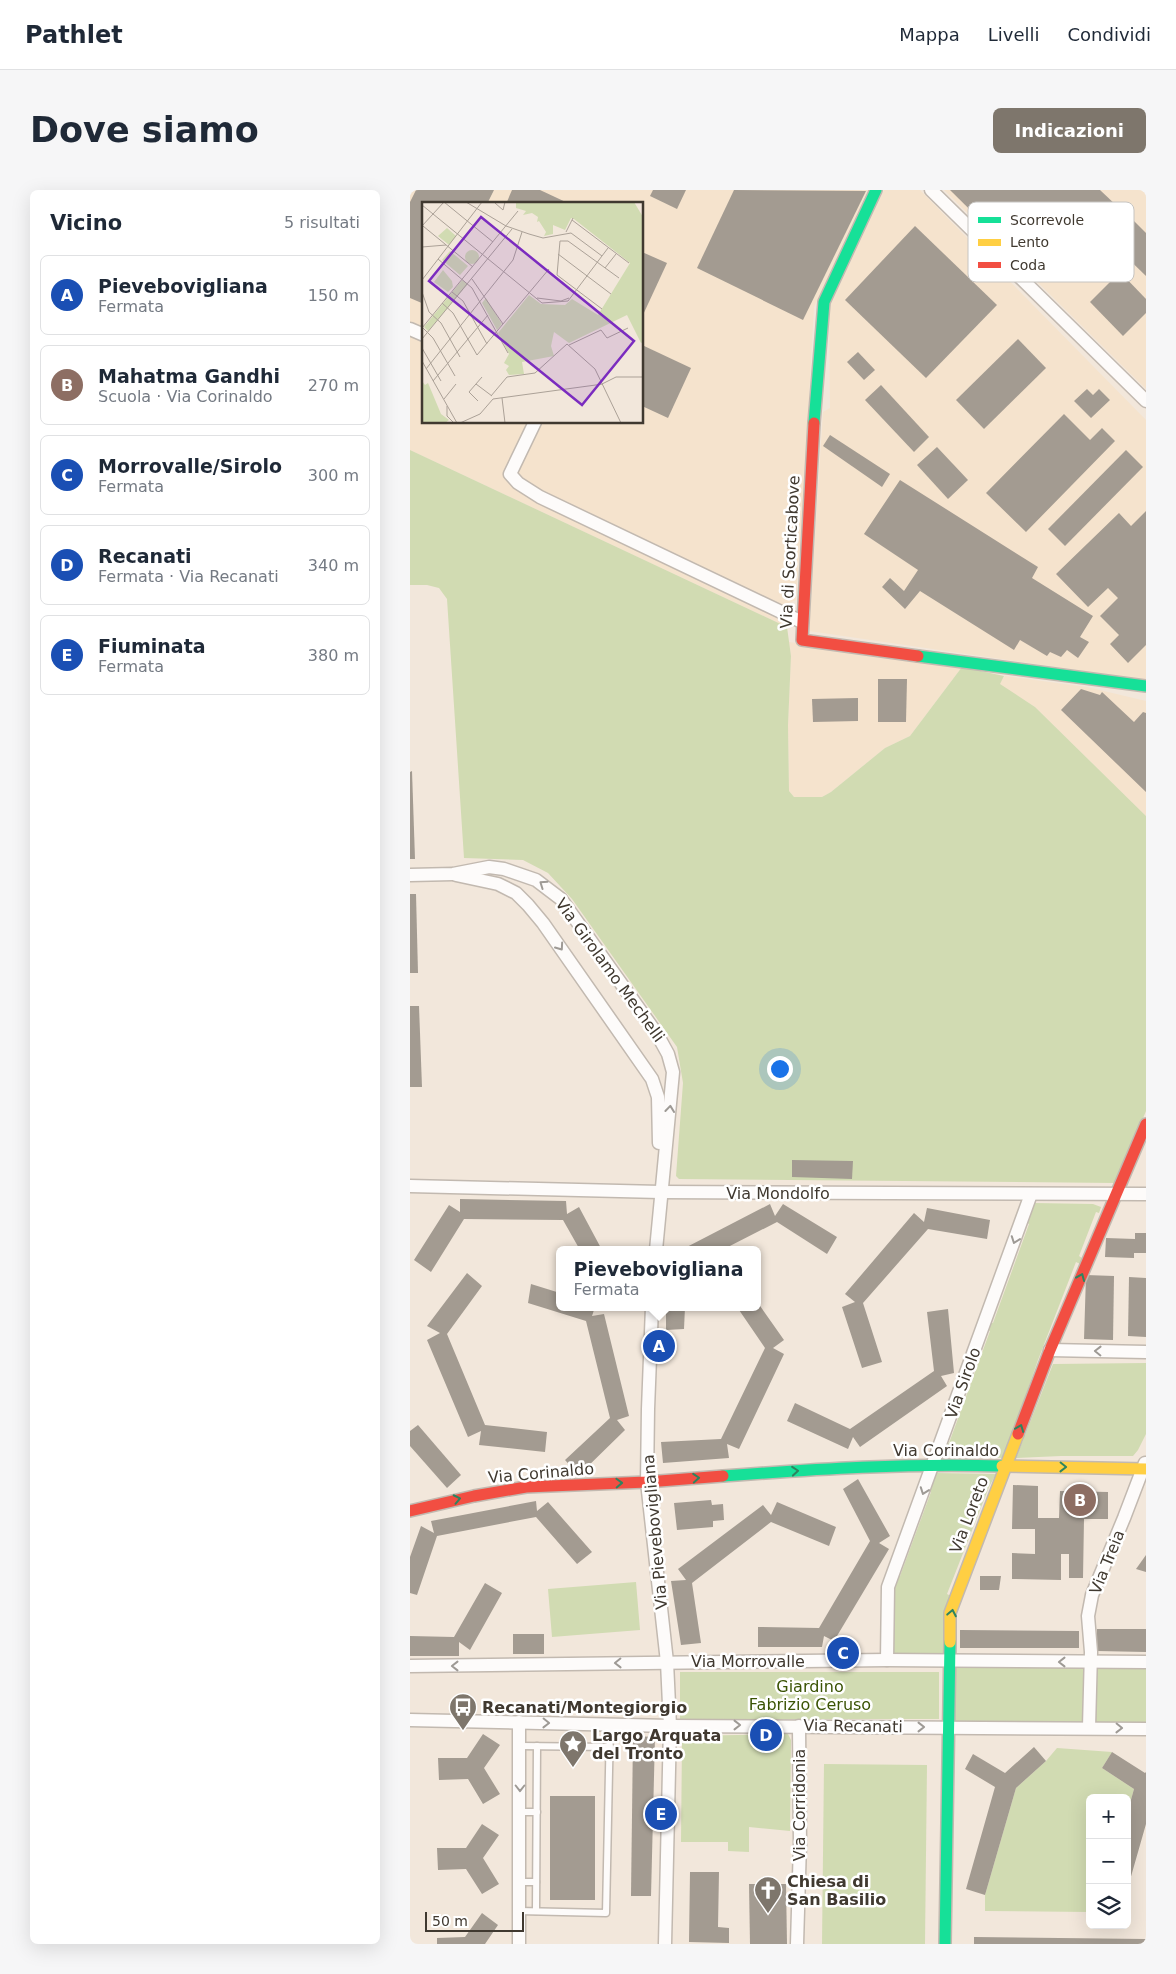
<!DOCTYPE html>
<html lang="it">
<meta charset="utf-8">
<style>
:root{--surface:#fff;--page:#f6f6f7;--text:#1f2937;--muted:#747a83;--line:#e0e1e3;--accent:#7e766c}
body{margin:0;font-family:"DejaVu Sans",sans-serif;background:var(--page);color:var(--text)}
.controls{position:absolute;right:15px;bottom:15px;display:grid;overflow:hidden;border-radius:8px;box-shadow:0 5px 20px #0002}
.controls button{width:45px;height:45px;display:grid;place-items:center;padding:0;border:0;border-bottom:1px solid var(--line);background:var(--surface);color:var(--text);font:25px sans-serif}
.scale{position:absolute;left:15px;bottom:12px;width:99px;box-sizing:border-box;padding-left:5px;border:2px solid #403930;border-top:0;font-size:14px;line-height:18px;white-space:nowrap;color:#403930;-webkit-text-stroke:4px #fff;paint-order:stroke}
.you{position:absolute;left:369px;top:878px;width:18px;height:18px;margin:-12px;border:4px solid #fff;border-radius:50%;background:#1a73e8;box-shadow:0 0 0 8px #1a73e833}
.badge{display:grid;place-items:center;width:32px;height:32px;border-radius:50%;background:var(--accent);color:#fff;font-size:16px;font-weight:700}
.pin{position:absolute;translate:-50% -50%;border:2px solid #fff;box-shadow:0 1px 5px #0006}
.popup{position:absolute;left:146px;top:1056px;width:205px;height:65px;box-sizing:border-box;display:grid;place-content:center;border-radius:8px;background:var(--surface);filter:drop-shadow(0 1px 4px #0005);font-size:16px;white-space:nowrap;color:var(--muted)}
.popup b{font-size:19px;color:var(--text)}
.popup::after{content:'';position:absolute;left:50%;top:100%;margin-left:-10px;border:10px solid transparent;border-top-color:var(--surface)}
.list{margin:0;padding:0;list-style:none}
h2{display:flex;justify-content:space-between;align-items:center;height:65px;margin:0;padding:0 20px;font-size:21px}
h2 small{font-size:16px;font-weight:400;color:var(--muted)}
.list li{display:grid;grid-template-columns:32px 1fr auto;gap:15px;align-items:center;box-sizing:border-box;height:80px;margin:0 10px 10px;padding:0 10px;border:1px solid var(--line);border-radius:8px}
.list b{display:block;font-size:19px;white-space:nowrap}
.list p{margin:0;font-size:16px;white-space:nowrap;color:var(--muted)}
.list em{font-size:16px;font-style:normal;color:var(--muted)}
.icon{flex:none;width:28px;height:28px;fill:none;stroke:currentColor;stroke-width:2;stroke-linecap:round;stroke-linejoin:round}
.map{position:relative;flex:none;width:736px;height:1754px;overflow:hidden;border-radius:8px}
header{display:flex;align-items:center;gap:30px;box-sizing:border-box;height:70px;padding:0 25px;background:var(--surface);border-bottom:1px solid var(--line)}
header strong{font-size:24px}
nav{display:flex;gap:28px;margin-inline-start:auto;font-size:18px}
.intro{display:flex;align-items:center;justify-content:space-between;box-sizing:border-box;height:120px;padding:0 30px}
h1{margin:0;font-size:35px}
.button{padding:12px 22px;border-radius:8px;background:var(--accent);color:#fff;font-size:18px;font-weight:700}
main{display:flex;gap:30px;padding:0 30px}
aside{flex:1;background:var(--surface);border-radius:8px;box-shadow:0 5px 20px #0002}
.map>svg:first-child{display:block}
.built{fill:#f5e3cd;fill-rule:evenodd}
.green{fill:#d1dbb2}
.building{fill:#a39b91}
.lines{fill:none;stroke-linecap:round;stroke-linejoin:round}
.lane-casing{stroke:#c2b9b0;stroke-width:9}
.street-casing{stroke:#c2b9b0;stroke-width:15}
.fast-casing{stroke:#c2b9b0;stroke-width:14}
.slow-casing{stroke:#c2b9b0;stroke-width:14}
.jam-casing{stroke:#c2b9b0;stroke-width:14}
.lane{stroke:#fdfbfa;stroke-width:6}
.street{stroke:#fdfbfa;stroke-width:12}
.fast{stroke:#16e098;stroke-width:11}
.slow{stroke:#ffcf43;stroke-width:11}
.jam{stroke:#f24e42;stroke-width:11}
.oneway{stroke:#9e9a95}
.oneway2{stroke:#2d845f}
.labels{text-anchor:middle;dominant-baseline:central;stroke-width:5;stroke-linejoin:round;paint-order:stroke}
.street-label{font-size:16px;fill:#403930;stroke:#fff}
.park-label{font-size:16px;fill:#3a5304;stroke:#fff}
.poi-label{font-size:16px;font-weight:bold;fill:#403930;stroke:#fff;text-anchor:start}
.inset-road{fill:none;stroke:#aba197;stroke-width:1}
.view{fill:#7b2cbf;fill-opacity:0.15;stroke:#7b2cbf;stroke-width:2.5}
.inset-edge{fill:none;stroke:#403930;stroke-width:2.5}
.key{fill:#fff;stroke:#c6c4c1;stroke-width:1}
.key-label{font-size:14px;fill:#403930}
</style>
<header>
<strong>Pathlet</strong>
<nav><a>Mappa</a><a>Livelli</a><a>Condividi</a></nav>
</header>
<div class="intro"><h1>Dove siamo</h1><a class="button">Indicazioni</a></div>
<main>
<aside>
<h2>Vicino<small>5 risultati</small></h2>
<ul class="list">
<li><span class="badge" style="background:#1a4fb4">A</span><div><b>Pievebovigliana</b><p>Fermata</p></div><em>150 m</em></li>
<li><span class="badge" style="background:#8d6e63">B</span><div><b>Mahatma Gandhi</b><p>Scuola · Via Corinaldo</p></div><em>270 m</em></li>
<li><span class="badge" style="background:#1a4fb4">C</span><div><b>Morrovalle/Sirolo</b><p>Fermata</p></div><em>300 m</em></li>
<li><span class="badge" style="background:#1a4fb4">D</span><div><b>Recanati</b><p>Fermata · Via Recanati</p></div><em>340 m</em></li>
<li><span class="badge" style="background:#1a4fb4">E</span><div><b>Fiuminata</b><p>Fermata</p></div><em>380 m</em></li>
</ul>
</aside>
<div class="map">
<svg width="736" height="1754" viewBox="0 0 736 1754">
<rect width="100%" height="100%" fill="#f2e7db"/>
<g class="built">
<path d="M0,0H458L404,117L393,314L386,410L379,413L377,437L0,260ZM14,14H232V232H14Z"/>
<polygon points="474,0 510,0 736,230 736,492 720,488 399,441 413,222 420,218 419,118"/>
<polygon points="534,0 736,0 736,199"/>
<polygon points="379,452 552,477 500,546 475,558 421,602 412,607 384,607 379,601 378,535 381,466"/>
<polygon points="595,486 677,497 736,511 736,626 625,517 589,494"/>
</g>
<g class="green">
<polygon points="0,260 377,437 381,466 378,535 379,601 384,607 412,607 421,602 475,558 500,546 552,477 594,486 590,494 625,517 736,626 736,921 706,993 269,989 266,986 273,893 267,857 162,709 138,683 113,670 54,668 37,409 29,398 17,395 0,395"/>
<polygon points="624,1013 683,1014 691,1017 689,1023 686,1022 669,1066 672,1068 670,1074 666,1072 628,1170 594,1268 532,1265 536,1252 539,1253 580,1141 576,1139 579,1132 583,1133 619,1034 615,1032"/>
<polygon points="736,1173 736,1244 728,1260 723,1266 651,1266 606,1268 643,1174"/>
<polygon points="526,1283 586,1284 579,1297 537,1404 541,1406 534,1465 483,1464 481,1401 487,1385 490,1386 521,1302 518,1300 524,1284"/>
<polygon points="226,1392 230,1440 142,1447 138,1399"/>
<polygon points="539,1471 736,1477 736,1537 543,1537"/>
<rect x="270" y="1482" width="259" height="47"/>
<polygon points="378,1544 381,1550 380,1641 339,1637 339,1662 318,1661 318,1652 271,1652 272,1551 274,1546"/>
<polygon points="647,1558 702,1562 692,1578 724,1599 717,1624 717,1608 680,1608 680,1722 575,1721 575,1705 606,1598 636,1571"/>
<polygon points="414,1574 517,1575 515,1754 412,1754"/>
</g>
<g class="building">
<polygon points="6,0 84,0 77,14 14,14 14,114 0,108 0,12"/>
<polygon points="102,0 130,0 160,14 96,14"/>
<polygon points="243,0 276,0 267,19 240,6"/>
<polygon points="324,0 456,1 393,130 287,78"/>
<polygon points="540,0 690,0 708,17 633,92"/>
<polygon points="723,30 736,43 736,86 701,52"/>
<polygon points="505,36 587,115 516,188 435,110"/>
<polygon points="232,62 257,73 232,127"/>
<polygon points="710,82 736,109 736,123 713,146 680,112"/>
<polygon points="608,149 636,178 574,239 546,210"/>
<polygon points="232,155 281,178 258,228 232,216"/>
<polygon points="448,162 465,180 454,190 437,172"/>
<polygon points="471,195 519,247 504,262 455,210"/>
<polygon points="677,199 683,205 689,199 700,210 681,228 664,211"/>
<polygon points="654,224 680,250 692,238 705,251 616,342 576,303"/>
<polygon points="420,245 480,284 472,297 413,256"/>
<polygon points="527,257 558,290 538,309 507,275"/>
<polygon points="716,260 733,277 655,356 638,339"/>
<polygon points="490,290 628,377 622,388 683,426 670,447 679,452 668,468 657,460 651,467 640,462 637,466 610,450 604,460 510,401 495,419 472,397 480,388 494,401 508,380 454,344"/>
<polygon points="736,321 736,455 718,473 700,454 709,445 690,426 708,408 698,398 678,417 646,384 709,323 721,336"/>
<polygon points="468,489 497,489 496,532 468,532"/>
<polygon points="671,499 690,505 692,502 724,532 733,522 736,523 736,602 651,520"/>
<polygon points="448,508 448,531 403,532 402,509"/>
<polygon points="2,581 5,669 0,669 0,582"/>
<polygon points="0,704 6,704 8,783 0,783"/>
<polygon points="0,816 9,816 12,897 0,897"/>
<polygon points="382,970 443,971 442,989 382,987"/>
<polygon points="50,1009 156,1011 157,1024 169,1017 192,1060 170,1060 153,1030 54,1029 21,1082 4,1070 39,1015 50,1022"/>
<polygon points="360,1014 365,1026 373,1014 427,1047 417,1064 367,1032 312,1060 271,1060"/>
<polygon points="517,1018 580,1030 577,1049 518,1039 453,1113 472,1172 452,1178 432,1117 445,1112 435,1104 504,1023 514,1032"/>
<polygon points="725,1043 736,1043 736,1063 724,1063 724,1068 695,1067 696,1048 725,1049"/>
<polygon points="57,1083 72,1096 37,1144 75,1235 137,1242 135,1262 69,1255 71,1241 58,1247 17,1150 30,1143 17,1136"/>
<polygon points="676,1085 704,1086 703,1150 674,1149"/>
<polygon points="719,1087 736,1088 736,1147 718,1146"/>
<polygon points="121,1094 150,1103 150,1117 185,1117 182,1126 194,1124 219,1226 207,1230 215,1240 169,1285 155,1270 200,1228 176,1131 118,1113"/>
<polygon points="348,1113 374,1150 363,1158 374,1164 329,1259 317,1254 319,1268 253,1273 251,1252 311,1249 355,1158 327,1117 348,1117"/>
<polygon points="256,1117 275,1117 274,1139 256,1140"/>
<polygon points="538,1119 544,1183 531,1186 537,1196 450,1257 443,1247 438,1259 377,1231 385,1213 440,1239 524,1181 517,1122"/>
<polygon points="8,1235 51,1285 37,1298 0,1256 0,1241"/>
<polygon points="448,1289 480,1346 469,1353 479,1359 424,1451 414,1446 412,1457 348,1457 348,1437 409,1438 460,1351 433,1299"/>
<polygon points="603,1295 628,1296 628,1328 649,1328 650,1301 698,1302 698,1329 674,1329 673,1388 659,1388 659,1364 651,1364 651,1390 602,1389 602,1363 625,1364 625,1339 602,1339"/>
<polygon points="301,1310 302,1315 313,1314 314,1330 303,1331 303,1337 267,1340 264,1313"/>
<polygon points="126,1311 127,1321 138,1312 182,1362 167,1374 126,1327 27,1346 7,1405 0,1403 0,1367 11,1336 24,1343 21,1331"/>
<polygon points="367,1312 426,1337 419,1356 361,1332 282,1393 291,1453 271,1455 261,1391 276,1390 268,1379 353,1315 361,1325"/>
<polygon points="736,1365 736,1382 726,1379"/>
<polygon points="570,1386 591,1386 589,1400 570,1400"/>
<polygon points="75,1393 92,1403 60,1460 49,1452 49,1466 0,1466 0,1446 44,1447"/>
<polygon points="687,1439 736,1439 736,1462 687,1461"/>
<polygon points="550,1440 669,1441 669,1458 550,1458"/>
<rect x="103" y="1444" width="31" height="20"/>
<polygon points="73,1544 90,1555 74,1578 90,1604 73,1614 58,1589 29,1590 28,1568 57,1568"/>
<polygon points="223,1546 245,1547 241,1706 221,1706"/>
<polygon points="624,1557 636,1571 606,1598 575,1705 556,1699 585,1597 555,1579 563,1564 595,1583"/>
<polygon points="702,1562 735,1583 736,1582 736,1634 718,1697 717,1624 724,1599 692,1578"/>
<rect x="140" y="1606" width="45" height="104"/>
<polygon points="72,1634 89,1645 73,1668 89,1694 72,1704 56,1679 28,1680 27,1658 56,1658"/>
<polygon points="280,1682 309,1682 308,1737 319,1738 319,1753 279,1752"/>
<polygon points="339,1694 376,1694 377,1754 340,1754"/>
<polygon points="72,1723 88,1735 75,1754 27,1754 27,1748 55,1747"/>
<polygon points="564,1747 736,1749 736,1754 564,1754"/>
</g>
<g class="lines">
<g class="lane-casing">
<g id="lane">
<polyline points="110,1556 200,1557"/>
<polyline points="110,1622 127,1622"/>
<polyline points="110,1692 126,1692"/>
<polyline points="109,1721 196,1723 200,1534"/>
<polyline points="126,1721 127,1556"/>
</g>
</g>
<g class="street-casing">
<g id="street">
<polyline points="521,0 736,211"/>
<polyline points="0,139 14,145"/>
<polyline points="125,232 100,284 108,293 130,307 392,432"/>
<polyline points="0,685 43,684 79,677 94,679 126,690 151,709 247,844 258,864 263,882 246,1060"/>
<polyline points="46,685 88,694 106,703 118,715 133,733 242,889 248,907 249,953"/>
<polyline points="0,996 250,1002 736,1004"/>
<polyline points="242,1117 238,1219 237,1292 257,1472 260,1536 255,1754"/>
<polyline points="640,1160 736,1162"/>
<polyline points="477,1470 478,1397 621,1004"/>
<polyline points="0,1476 477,1470 736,1472"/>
<polyline points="0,1530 260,1536 736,1539"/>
<polyline points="109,1532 109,1754"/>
<polyline points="679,1537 681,1462 678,1426 682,1405 714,1328 735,1273"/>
<polyline points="387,1754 390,1653 389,1536"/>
</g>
</g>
<g class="fast-casing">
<g id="fast">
<polyline points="404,233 414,112 466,0"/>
<polyline points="508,466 736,496"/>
<path d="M313,1286C406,1279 498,1273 592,1276"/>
<polyline points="535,1754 540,1452"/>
</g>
</g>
<g class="slow-casing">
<g id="slow">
<polyline points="592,1276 736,1279"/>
<polyline points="540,1452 540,1423 608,1244"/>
</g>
</g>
<g class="jam-casing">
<g id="jam">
<polyline points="404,233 392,450 508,466"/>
<polyline points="608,1244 640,1160 736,934"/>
<polyline points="0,1321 64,1306 116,1297 237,1292 313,1286"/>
</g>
</g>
<use href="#lane" class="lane"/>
<use href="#street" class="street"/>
<use href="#fast" class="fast"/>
<use href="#slow" class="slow"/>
<use href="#jam" class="jam"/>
</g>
<defs><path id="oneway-chevron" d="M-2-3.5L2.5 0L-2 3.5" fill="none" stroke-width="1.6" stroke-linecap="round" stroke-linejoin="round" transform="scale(1.25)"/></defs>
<g class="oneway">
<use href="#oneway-chevron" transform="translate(133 694) rotate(-145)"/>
<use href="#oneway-chevron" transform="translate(150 757) rotate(55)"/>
<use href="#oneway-chevron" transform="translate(260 919) rotate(-84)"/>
<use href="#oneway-chevron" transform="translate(605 1050) rotate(110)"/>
<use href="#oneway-chevron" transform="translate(688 1161) rotate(-179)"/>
<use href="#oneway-chevron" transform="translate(514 1301) rotate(110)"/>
<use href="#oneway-chevron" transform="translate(652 1472) rotate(-180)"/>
<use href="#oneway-chevron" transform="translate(208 1473) rotate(179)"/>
<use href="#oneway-chevron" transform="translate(45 1476) rotate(-180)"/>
<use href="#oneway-chevron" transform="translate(136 1533) rotate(1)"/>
<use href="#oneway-chevron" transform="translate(327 1535)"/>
<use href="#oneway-chevron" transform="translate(511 1537)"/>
<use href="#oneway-chevron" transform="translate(709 1538) rotate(1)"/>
<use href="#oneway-chevron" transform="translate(110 1598) rotate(90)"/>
</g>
<g class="oneway2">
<use href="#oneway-chevron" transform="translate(671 1087) rotate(-67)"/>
<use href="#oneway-chevron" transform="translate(610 1238) rotate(-69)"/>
<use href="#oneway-chevron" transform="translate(653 1277) rotate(1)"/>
<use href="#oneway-chevron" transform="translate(385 1281) rotate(-5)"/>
<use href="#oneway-chevron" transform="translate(286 1288) rotate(-4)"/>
<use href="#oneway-chevron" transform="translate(209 1293) rotate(-2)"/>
<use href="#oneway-chevron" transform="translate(47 1309) rotate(-12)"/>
<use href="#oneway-chevron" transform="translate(542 1423) rotate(-79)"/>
</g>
<defs>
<g id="bus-pin" transform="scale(1.4375)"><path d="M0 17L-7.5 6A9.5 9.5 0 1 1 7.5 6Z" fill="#7e766c" stroke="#fff"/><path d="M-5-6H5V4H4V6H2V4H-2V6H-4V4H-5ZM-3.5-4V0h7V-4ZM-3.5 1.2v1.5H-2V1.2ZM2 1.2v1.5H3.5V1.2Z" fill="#fff"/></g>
<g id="sight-pin" transform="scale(1.4375)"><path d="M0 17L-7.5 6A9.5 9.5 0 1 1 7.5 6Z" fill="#7e766c" stroke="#fff"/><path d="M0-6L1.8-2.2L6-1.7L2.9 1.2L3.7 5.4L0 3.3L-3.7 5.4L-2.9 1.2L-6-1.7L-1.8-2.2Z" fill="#fff"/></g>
<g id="church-pin" transform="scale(1.4375)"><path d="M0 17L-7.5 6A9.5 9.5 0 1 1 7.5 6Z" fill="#7e766c" stroke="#fff"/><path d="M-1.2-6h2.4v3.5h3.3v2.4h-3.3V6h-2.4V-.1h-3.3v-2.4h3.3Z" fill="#fff"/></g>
</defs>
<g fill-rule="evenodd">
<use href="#bus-pin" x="53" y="1517"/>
<use href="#sight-pin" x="163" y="1554"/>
<use href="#church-pin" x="358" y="1700"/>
</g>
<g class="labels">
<g class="street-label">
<text transform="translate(380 362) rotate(-87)">Via di Scorticabove</text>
<text transform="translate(200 780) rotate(54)">Via Girolamo Mechelli</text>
<text x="368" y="1003">Via Mondolfo</text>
<text transform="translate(553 1193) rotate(-70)">Via Sirolo</text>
<text x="536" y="1260">Via Corinaldo</text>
<text transform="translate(131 1283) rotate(-5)">Via Corinaldo</text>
<text transform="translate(559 1325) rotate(-69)">Via Loreto</text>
<text transform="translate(245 1342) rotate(-95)">Via Pievebovigliana</text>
<text transform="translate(697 1372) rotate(-68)">Via Treia</text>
<text x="338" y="1471">Via Morrovalle</text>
<text transform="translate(443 1536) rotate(1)">Via Recanati</text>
<text transform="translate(389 1615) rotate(-90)">Via Corridonia</text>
</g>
<g class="park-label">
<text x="400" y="1496">Giardino<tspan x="400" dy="18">Fabrizio Ceruso</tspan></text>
</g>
<g class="poi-label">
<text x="72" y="1517">Recanati/Montegiorgio</text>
<text x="182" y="1545">Largo Arquata<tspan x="182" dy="18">del Tronto</tspan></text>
<text x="377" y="1691">Chiesa di<tspan x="377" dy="18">San Basilio</tspan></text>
</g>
</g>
<g transform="translate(12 12)">
<rect width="221" height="221" fill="#f2e7db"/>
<path d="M94,0H212L221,15V140L219,141L205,113L147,141L132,130L129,144L132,154L100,160L102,172L87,173L84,168L87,164L82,161L87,152L76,131L107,93L119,102L143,103L150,97L176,113L208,61L152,17L149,16L143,28L131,23V32L122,34L124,30L117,19L115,20L116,15L110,11L101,13L104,9L94,6ZM25,26L34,34L27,43L16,34ZM43 55a7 7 0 1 1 14 0a7 7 0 1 1-14 0ZM28,49L46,64L38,73L20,58ZM21,68L30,79L31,85L26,90L12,80ZM40,78L46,82L6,129L2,125ZM64,96L80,122L75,128L60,101ZM0,179L3,183L6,181L19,212L27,218L23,221H0Z" fill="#d1dbb2"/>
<path class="inset-road" d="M44,0L84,24L107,32L121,36L149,31L180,54M73,1L81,8L83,0M0,3L120,101L146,99L186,46M150,18L207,61M0,24L22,0L71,40M1,24L51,65M144,30L151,16M0,45L24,43M136,52L189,92M16,57L50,86L86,151M183,66L194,52M50,77L81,122M0,78L60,0M0,90L7,110L19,121L38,155M30,90L41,99L65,142M115,96L139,99L147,96M20,101L31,111L55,153L127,67M180,107L135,73L138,39H146L197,76M0,125L11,136L33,174M0,126L96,9M0,137L90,27M147,143L179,128L185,136L206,126M0,146L19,179M0,159L35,221M4,167L91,58L100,30M11,179L66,113M54,182L70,194M180,182L194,175H222M69,194L85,175L113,171L145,142L173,167L199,221M80,196L83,221M22,197L34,182M56,199L47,190L60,175M25,204V214L32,221M38,221L58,212L71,197L181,182"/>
<path class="view" d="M59,15L212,139L160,203L7,79Z"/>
<rect width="221" height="221" class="inset-edge"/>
</g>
<rect x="558" y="12" width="166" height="80" rx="8" class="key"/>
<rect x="568" y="27" width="23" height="6" fill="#16e098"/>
<rect x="568" y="49" width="23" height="7" fill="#ffcf43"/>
<rect x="568" y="72" width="23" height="6" fill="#f24e42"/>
<g class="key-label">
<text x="600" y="35">Scorrevole</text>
<text x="600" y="57">Lento</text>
<text x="600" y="80">Coda</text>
</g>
</svg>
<div class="controls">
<button>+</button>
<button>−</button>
<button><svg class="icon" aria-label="layers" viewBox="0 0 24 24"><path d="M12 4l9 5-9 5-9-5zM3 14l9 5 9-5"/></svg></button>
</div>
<div class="scale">50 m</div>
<div class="you"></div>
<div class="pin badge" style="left:249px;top:1156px;background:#1a4fb4">A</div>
<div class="popup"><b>Pievebovigliana</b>Fermata</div>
<div class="pin badge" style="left:670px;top:1310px;background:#8d6e63">B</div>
<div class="pin badge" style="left:433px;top:1463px;background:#1a4fb4">C</div>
<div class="pin badge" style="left:356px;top:1545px;background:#1a4fb4">D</div>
<div class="pin badge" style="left:251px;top:1624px;background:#1a4fb4">E</div>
</div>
</main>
